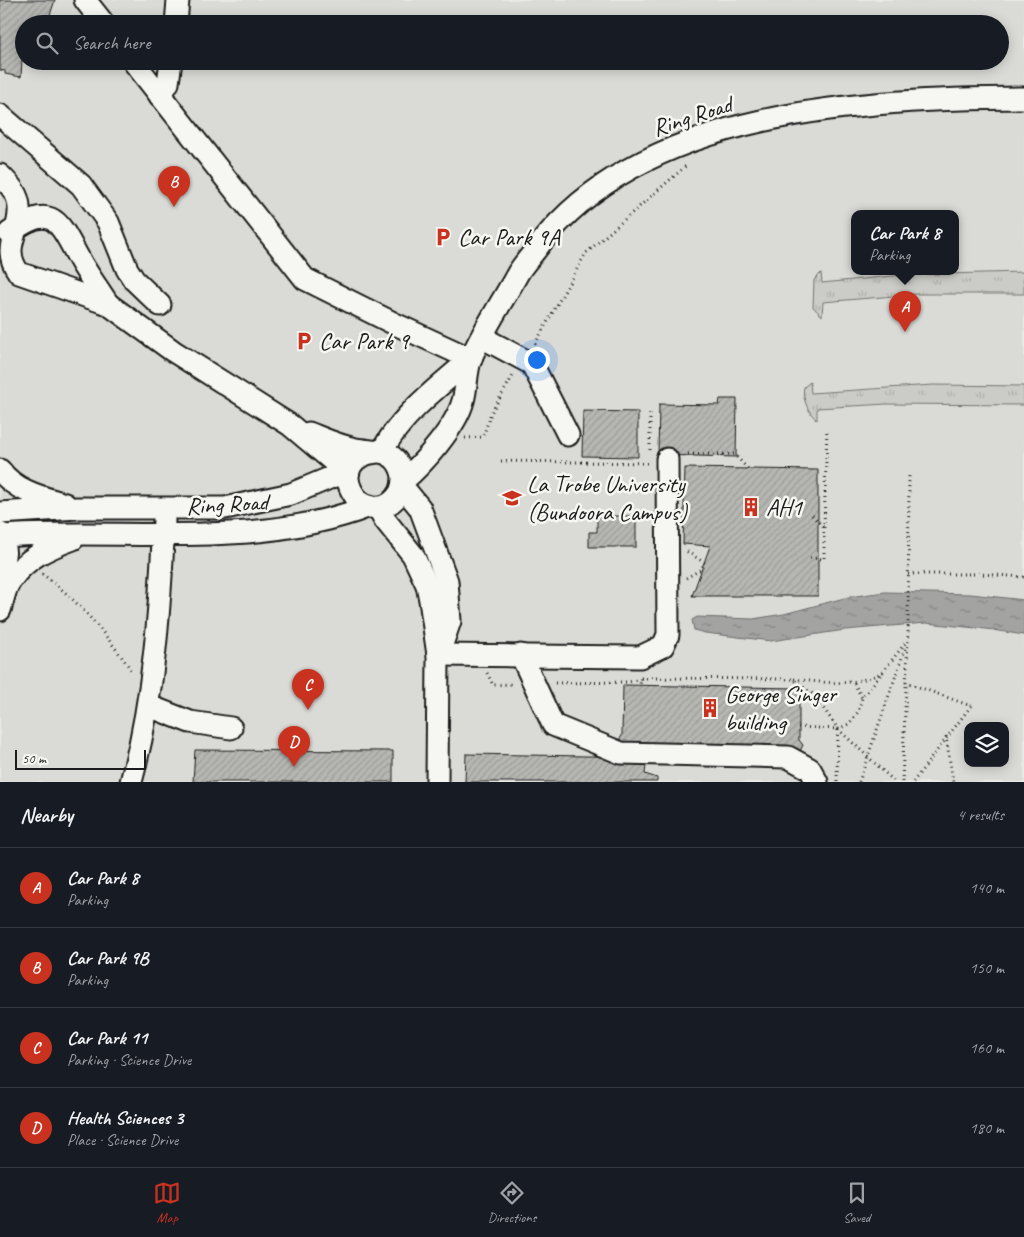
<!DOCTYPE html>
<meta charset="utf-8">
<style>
:root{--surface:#171b24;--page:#242831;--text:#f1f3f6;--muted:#9ea1a6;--line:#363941;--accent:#c8321e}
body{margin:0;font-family:Caveat,sans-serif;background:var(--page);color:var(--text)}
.controls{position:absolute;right:15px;bottom:15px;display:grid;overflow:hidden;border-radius:10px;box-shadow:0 2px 12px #0003}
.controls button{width:45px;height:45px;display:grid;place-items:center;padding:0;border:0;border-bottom:1px solid var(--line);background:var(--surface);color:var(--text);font:25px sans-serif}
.scale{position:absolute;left:15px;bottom:12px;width:131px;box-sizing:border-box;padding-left:5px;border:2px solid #1c1c1c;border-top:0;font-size:14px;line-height:18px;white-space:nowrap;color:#1c1c1c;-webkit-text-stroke:4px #f6f6f2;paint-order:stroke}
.you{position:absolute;left:536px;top:359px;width:18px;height:18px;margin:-12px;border:4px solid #fff;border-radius:50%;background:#1a73e8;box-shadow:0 0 0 8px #1a73e833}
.badge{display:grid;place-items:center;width:32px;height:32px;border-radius:50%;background:var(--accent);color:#fff;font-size:16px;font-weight:700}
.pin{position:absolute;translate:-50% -41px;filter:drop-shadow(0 1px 2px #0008)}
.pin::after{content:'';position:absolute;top:26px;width:18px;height:15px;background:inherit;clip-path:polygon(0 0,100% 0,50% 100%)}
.popup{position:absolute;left:851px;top:210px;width:108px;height:65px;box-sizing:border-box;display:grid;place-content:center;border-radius:10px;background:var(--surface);filter:drop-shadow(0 1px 4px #0005);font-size:16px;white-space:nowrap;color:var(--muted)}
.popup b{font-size:19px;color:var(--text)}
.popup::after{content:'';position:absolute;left:50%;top:100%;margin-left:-10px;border:10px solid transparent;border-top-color:var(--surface)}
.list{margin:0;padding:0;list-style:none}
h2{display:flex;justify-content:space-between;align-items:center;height:65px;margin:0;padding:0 20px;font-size:21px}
h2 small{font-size:16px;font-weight:400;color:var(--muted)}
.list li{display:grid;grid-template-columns:32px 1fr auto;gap:15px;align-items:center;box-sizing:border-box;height:80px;padding:0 20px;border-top:1px solid var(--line)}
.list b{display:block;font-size:19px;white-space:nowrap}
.list p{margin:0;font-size:16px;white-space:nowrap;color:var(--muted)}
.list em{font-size:16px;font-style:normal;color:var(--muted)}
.icon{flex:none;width:28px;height:28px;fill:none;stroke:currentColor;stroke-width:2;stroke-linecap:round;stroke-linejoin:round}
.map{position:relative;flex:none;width:1024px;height:782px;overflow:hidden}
.search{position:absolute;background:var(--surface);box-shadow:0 2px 12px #0003;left:15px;right:15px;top:15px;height:55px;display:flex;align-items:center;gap:12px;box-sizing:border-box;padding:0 18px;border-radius:28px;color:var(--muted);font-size:19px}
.sheet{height:385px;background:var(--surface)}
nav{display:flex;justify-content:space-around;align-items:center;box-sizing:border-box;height:70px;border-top:1px solid var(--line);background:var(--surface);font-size:14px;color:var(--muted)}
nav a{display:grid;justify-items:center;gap:2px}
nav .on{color:var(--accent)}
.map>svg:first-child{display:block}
.built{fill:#dadad6;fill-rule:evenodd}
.grass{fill:url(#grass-tufts);stroke:#747472}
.water{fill:url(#water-ripples);stroke:#6d6d6c}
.building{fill:url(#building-hatch);stroke:#1c1c1c}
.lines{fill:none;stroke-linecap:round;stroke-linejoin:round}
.minor-casing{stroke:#1c1c1c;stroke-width:25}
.major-casing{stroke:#1c1c1c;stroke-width:30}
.path{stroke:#1c1c1c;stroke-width:3;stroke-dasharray:1 4;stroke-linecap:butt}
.minor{stroke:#f6f6f2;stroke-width:21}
.major{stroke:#f6f6f2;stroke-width:26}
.labels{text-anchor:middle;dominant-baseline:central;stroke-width:5;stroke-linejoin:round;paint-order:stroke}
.street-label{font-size:24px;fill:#1c1c1c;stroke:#f6f6f2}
.poi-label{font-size:24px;fill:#1c1c1c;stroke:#f6f6f2;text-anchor:start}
</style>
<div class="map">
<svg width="1024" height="782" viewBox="0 0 1024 782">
<defs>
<pattern id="grass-tufts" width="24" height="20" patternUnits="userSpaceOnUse" patternTransform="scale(1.25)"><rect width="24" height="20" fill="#cbcbc7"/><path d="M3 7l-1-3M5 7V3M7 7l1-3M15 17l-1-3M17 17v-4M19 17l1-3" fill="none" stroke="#aeaeaa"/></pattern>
<pattern id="water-ripples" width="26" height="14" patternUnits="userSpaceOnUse" patternTransform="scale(1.25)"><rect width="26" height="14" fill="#a3a3a1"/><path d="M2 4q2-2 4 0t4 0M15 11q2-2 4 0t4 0" fill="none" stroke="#848482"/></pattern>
<pattern id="building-hatch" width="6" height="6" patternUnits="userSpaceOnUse" patternTransform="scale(1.25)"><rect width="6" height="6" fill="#b6b6b3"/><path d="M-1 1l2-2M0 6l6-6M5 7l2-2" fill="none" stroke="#9c9c99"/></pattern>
</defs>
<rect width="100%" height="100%" fill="#e9e9e5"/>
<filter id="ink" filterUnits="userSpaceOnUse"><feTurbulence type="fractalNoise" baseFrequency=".02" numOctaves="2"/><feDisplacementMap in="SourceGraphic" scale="10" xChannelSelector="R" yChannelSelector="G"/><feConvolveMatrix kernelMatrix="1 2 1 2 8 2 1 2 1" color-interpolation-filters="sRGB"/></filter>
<g filter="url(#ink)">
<path class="built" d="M0,0H1024V782H0ZM24,24H1000V61H24ZM855,213H955V271H855ZM968,726H1005V763H968Z"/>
<g class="grass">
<polygon points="1024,272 1024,294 918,294 823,302 822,316 813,307 814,280 821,273 822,283 903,275"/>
<path d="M810,382L811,393L933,385L1024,386V405L887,404L817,408V420C809,414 801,397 804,387Z"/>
</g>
<polygon class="water" points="885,592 971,594 1024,600 1024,635 986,629 926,623 845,630 771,641 705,633 694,630 692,620 697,617 753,619 784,614 848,597"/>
<g class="building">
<polygon points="0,0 55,0 47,24 24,24 21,77 5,74 5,71 0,70"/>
<polygon points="720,399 737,399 736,457 658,455 659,404 719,405"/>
<polygon points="583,411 638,412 638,457 582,456"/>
<polygon points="685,468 818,470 818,596 692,596 710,546 683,544"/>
<polygon points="597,516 636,516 636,547 589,547 589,532 597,532"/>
<polygon points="623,685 799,688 799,740 803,745 800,751 620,748 618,741 622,736"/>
<polygon points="195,750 393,751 393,782 193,782"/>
<polygon points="466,754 647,757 645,774 657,778 657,782 465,782"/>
</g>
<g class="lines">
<g class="minor-casing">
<g id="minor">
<polyline points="85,0 104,24"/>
<polyline points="176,24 178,0"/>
<polyline points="133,61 305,279 393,323 471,359"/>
<polyline points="160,96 168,83 171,61"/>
<polyline points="0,115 81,185 108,222 127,269 134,280 160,305"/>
<path d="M0,175C9,184 19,194 19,208C21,233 0,247 19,273L108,304L173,351L290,425L334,462L349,471"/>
<path d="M9,233C52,202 58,220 78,257C87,274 98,288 108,304"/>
<polyline points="483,338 532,364 568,435"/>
<path d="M309,433C324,439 339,446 356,449C366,451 380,450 389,455C395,458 399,464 401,469C405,479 403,490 396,498C362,534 318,458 377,452"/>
<path d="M382,452C399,417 441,384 471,359"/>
<path d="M0,470C15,491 42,497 65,504"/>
<path d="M403,481C423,464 456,427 463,401C467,387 466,371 471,358C482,332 504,299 518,273C524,263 533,254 540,244C645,109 866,99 1024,98"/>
<polyline points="402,486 420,508 447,581 450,621 439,653"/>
<polyline points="378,507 385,520 413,555 427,585 430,600 438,655 437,782"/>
<polyline points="0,513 77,508 225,508 291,494 332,477 348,474"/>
<path d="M0,536C122,527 253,551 370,506"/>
<path d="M0,610C3,601 5,587 11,580C26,558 48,548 73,539"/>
<polyline points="438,655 640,657 663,646 668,635 667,459"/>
<polyline points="521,655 553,725 621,753 788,757 810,769 817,782"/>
<polyline points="149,706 190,722 231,728"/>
<path d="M131,782C154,696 160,609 164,520"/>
</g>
</g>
<g class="major-casing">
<polyline id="major" points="0,536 2,552 0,569"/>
</g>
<g class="path">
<polyline points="535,344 586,253 687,165"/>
<polyline points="465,438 483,437 491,413 514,374"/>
<polyline points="650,450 650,412"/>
<polyline points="683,454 734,454 748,469"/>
<polyline points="501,461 649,463"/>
<polyline points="812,515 824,528"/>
<polyline points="824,528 827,428"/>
<polyline points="810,558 824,559 824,528"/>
<path d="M42,574C78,599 107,636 132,671"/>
<polyline points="908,574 981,574 1024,577"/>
<polyline points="686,578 700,570 705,563 686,551"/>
<polyline points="487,673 493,685 513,684"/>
<polyline points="641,678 793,679 814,695 838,729 895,782"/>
<path d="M794,679C825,683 854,687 883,672"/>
<polyline points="905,682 971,706 913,782"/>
<polyline points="555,683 629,682 641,679 640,685"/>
<polyline points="854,683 862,698"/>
<polyline points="798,727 838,729 849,724 858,712 862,698 907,641"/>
<polyline points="946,736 953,782"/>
<polyline points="837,781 838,730"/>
<polyline points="859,782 906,646"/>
<polyline points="902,782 908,640 909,473"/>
</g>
<use href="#minor" class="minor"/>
<use href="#major" class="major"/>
</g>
</g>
<defs>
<g id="parking-bare" transform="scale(1.5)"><path d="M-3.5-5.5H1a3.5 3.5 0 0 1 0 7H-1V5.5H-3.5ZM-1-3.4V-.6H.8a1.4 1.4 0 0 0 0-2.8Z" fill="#c8321e" stroke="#f6f6f2" stroke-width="2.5" paint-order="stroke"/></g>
<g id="university-bare" transform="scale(1.5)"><path d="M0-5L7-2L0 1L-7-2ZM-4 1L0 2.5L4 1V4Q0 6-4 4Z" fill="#c8321e" stroke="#f6f6f2" stroke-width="2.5" paint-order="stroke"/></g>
<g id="building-bare" transform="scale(1.5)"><path d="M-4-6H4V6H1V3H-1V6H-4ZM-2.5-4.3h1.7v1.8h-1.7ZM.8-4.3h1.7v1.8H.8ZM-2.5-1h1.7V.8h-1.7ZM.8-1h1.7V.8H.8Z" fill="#c8321e" stroke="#f6f6f2" stroke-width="2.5" paint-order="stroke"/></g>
</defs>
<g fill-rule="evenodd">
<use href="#parking-bare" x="443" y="237"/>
<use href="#parking-bare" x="304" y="341"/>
<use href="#university-bare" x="512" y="498"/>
<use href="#building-bare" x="751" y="507"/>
<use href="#building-bare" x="710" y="708"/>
</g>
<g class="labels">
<g class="street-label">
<text transform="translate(692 116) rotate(-18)">Ring Road</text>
<text transform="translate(227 504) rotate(-3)">Ring Road</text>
</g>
<g class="poi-label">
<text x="458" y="237">Car Park 9A</text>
<text x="319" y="341">Car Park 9</text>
<text x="527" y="484">La Trobe University<tspan x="527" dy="28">(Bundoora Campus)</tspan></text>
<text x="766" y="507">AH1</text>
<text x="725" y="694">George Singer<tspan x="725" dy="28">building</tspan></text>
</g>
</g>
</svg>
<div class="controls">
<button><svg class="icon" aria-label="layers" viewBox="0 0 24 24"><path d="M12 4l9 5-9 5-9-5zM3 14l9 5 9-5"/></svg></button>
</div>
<div class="scale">50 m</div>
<div class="you"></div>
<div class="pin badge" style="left:905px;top:332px">A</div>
<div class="popup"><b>Car Park 8</b>Parking</div>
<div class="pin badge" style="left:174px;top:207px">B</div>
<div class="pin badge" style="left:308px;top:710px">C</div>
<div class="pin badge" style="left:294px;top:767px">D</div>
<div class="search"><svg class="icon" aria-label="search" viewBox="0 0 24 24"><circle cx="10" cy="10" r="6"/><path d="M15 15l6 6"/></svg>Search here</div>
</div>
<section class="sheet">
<h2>Nearby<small>4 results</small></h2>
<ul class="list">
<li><span class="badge">A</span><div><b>Car Park 8</b><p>Parking</p></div><em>140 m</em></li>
<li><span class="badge">B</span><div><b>Car Park 9B</b><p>Parking</p></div><em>150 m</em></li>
<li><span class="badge">C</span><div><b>Car Park 11</b><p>Parking · Science Drive</p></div><em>160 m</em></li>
<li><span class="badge">D</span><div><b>Health Sciences 3</b><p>Place · Science Drive</p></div><em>180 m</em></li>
</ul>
</section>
<nav>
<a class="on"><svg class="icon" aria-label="map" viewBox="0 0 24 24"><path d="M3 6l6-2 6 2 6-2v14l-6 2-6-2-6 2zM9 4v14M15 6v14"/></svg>Map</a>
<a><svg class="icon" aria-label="directions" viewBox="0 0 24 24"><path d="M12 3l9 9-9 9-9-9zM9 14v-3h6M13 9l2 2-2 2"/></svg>Directions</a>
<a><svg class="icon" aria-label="saved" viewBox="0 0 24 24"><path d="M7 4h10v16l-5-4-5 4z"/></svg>Saved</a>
</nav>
